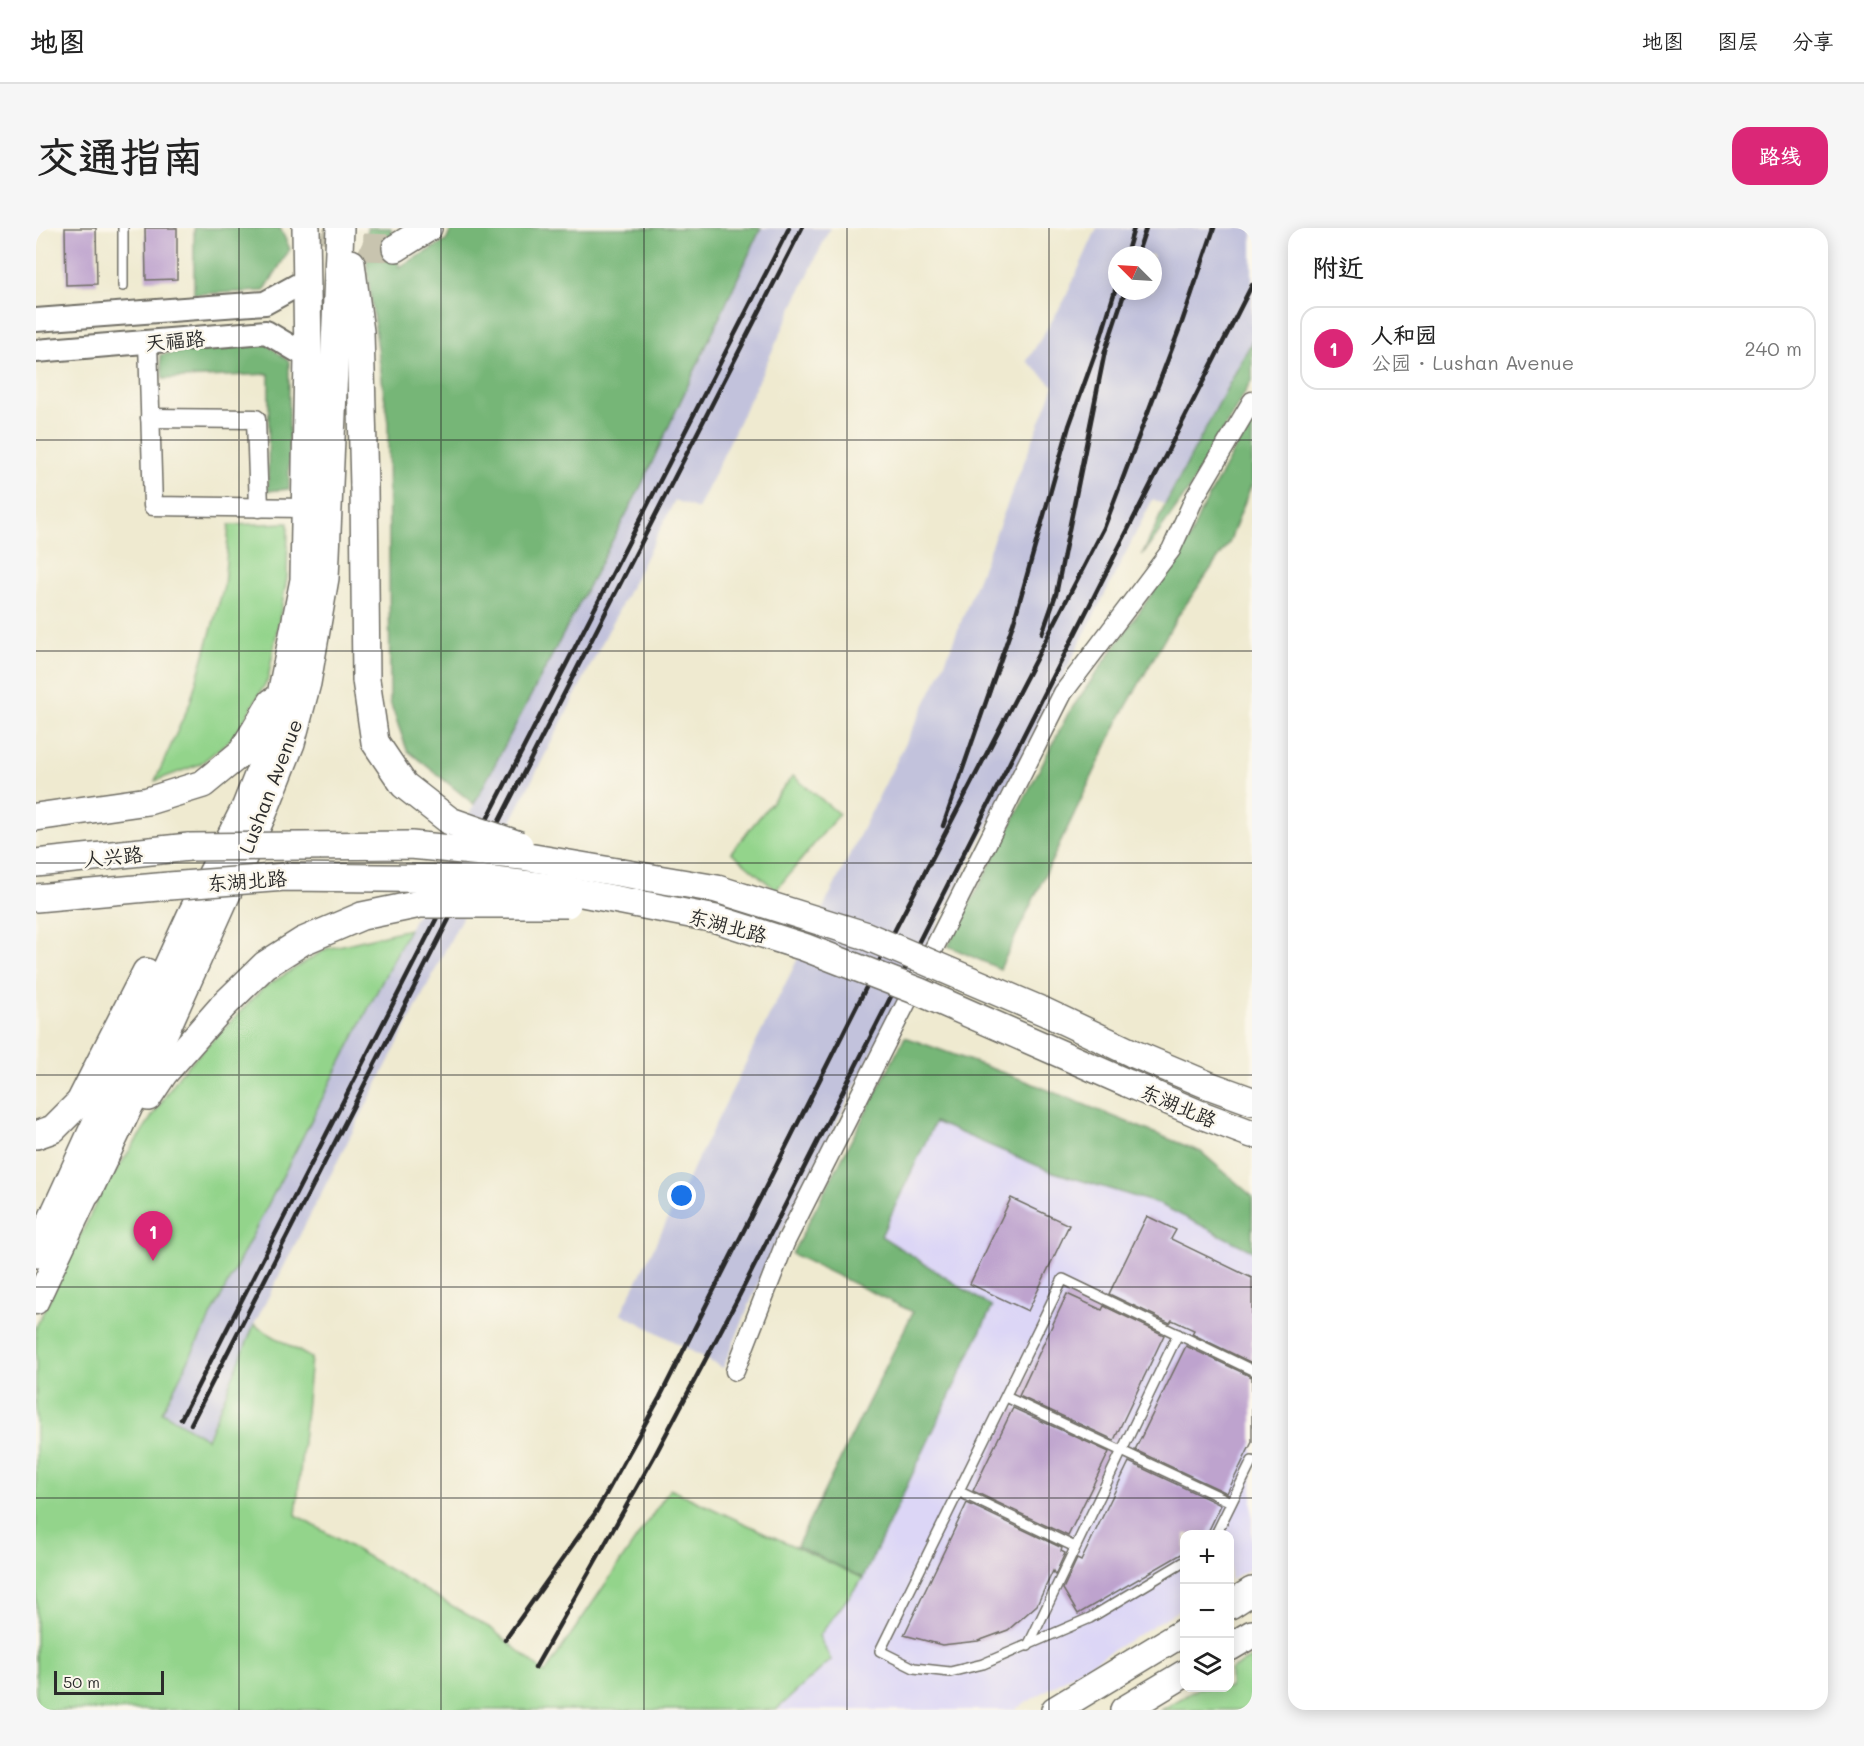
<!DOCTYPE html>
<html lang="zh">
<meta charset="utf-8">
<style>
:root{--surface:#fff;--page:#f6f6f6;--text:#222;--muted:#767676;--line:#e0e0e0;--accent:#db2777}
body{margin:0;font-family:Mali,"LXGW WenKai TC",sans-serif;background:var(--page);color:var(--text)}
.controls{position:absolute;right:18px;bottom:18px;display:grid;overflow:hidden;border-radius:12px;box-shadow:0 3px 15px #0003}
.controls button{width:54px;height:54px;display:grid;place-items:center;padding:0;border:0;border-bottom:2px solid var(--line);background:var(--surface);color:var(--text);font:30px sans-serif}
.compass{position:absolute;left:1072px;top:18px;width:54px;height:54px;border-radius:50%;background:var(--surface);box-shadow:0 3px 15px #0003;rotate:294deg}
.scale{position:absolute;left:18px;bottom:15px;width:110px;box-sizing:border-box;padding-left:6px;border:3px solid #2b2b2b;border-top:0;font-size:16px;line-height:21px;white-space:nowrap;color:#2b2b2b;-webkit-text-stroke:4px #fbf7ec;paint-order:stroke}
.you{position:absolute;left:646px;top:968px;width:21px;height:21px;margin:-15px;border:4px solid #fff;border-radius:50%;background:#1a73e8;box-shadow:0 0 0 9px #1a73e833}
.badge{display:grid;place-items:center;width:39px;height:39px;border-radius:50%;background:var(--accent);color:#fff;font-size:20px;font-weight:700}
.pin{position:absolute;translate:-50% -50px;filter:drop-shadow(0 2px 3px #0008)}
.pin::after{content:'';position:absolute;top:32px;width:21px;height:18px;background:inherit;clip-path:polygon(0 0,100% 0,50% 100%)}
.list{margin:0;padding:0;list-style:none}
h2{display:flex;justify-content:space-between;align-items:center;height:78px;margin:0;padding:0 24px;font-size:26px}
h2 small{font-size:20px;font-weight:400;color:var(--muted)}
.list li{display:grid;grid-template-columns:39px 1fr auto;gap:18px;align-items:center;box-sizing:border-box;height:84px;margin:0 12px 12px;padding:0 12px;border:2px solid var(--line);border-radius:18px}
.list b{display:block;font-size:22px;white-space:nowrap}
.list p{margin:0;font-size:20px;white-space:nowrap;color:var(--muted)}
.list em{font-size:20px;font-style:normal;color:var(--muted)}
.icon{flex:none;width:33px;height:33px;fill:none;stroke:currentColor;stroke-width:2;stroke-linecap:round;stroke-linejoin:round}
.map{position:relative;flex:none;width:1216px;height:1482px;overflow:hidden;border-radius:18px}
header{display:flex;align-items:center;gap:36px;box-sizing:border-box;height:84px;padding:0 30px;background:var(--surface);border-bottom:2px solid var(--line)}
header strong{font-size:28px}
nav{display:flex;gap:33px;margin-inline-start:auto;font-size:21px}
.intro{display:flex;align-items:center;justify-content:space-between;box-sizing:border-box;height:144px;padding:0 36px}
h1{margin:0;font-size:42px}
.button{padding:15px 27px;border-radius:18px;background:var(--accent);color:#fff;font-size:21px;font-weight:700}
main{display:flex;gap:36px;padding:0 36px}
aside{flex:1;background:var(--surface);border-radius:18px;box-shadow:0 3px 15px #0003}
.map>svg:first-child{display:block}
.built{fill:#dcd6f6}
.industrial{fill:#c2c2dc;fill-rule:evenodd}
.green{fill:#93d48b;stroke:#5f805b;stroke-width:1.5}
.forest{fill:#76b677;stroke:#507051;stroke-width:1.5}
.building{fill:#bea3ce}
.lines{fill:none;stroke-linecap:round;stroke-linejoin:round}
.primary-tunnel{stroke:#c8c4af;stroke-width:27;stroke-dasharray:27 14;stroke-linecap:butt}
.service-casing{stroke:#706e65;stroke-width:12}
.minor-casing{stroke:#706e65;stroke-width:21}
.tertiary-casing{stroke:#706e65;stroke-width:26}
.secondary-casing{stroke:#706e65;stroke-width:27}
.primary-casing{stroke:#706e65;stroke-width:30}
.service{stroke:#fff;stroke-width:9}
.minor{stroke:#fff;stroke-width:18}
.tertiary{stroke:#fff;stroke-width:22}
.secondary{stroke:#fff;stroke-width:24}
.primary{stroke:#fff;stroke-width:27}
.rail{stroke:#2b2b2b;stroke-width:4.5}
.primary-bridge-casing{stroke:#706e65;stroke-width:30;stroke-linecap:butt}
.primary-bridge{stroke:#fff;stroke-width:27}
.grid{fill:none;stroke:#2b2b2b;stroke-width:1.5;stroke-opacity:0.55}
.labels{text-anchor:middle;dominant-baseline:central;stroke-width:5;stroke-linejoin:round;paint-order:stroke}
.street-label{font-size:20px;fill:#2b2b2b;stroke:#fbf7ec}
</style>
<header>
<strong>地图</strong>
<nav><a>地图</a><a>图层</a><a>分享</a></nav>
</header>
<div class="intro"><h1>交通指南</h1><a class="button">路线</a></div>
<main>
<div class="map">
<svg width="1216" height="1482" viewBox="0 0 1216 1482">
<rect width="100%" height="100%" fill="#fbf7ec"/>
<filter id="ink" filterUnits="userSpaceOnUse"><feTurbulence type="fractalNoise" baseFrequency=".0167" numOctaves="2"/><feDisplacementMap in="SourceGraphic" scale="12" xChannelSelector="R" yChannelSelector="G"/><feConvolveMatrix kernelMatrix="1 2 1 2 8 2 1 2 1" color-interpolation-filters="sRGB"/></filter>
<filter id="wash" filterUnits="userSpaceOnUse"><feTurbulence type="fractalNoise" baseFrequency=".008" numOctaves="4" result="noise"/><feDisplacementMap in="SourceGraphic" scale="24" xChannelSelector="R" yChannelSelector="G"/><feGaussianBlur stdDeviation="1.35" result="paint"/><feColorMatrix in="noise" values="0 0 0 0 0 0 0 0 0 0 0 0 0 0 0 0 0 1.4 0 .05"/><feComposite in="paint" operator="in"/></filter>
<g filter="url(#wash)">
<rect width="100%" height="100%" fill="#efead0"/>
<polygon class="built" points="899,893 1014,943 1123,976 1216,1023 1216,1339 1194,1352 1194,1306 1148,1306 1148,1379 978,1482 740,1482 783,1408 827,1350 956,1080 845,1008"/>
<g class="industrial">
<polygon points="725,0 794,0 662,281 639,272 218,1097 170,1211 125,1184 373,701 606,256"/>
<path d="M1061,0H1216V113L1129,277L1117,271L738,1018L687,1140L585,1085L906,442L1018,158L991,133L1028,73ZM1081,27H1117V63H1081Z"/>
</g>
<g class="green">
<polygon points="252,295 251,350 232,451 200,507 164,536 119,553 154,475 188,358 193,297"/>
<polygon points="757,548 803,586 740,662 695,624"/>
<polygon points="373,701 126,1184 171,1211 218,1097 275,1130 260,1287 456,1401 509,1445 634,1261 827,1350 783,1408 795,1432 740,1482 0,1482 0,1099 63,969 144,846 227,760 290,721"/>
<polygon points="1216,1429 1216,1482 1125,1482 1163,1460 1194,1460 1194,1442"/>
</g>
<g class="forest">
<polygon points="158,0 244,0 254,21 228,63 158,66"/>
<polygon points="331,0 355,0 363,39 410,13 416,0 725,0 606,256 438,576 371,522 354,474 352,195 331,41"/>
<polygon points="1216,113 1216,152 1153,262 1106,328 1129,277"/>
<polygon points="228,114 253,133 253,261 232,263 233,146 127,151 124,127"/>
<polygon points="1216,189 1216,255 1193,315 1141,389 1085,488 964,741 912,718 1032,486 1153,312 1164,285"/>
<polygon points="869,809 990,853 1165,924 1216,968 1216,1023 1123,976 1014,943 899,894 845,1008 956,1079 827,1350 761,1318 877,1084 756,1026"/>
</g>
<g id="blocks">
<g class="building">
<polygon points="29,0 60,0 61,56 30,57"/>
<polygon points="109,0 141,0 141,51 110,52"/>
<polygon points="975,970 1033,997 992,1083 934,1056"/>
<polygon points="1111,988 1140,1002 1135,1011 1216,1050 1216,1135 1156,1106 1158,1102 1136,1092 1134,1095 1073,1066"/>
<polygon points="1031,1066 1066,1082 1068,1078 1128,1107 1078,1212 983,1168"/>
<polygon points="1150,1118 1216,1149 1216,1214 1191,1265 1099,1222"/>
<polygon points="977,1180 1073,1224 1032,1308 937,1263"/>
<polygon points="1093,1234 1185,1277 1171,1306 1149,1306 1149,1324 1042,1386 1027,1361 1041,1331 1045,1333"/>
<polygon points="931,1275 1026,1320 1025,1323 1029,1325 1019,1347 1017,1343 1001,1377 972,1402 942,1413 906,1417 868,1407"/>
</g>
</g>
</g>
<g filter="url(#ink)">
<use href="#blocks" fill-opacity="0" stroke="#706e65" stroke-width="1.5"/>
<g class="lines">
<polyline class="primary-tunnel" points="288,0 327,19 360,20"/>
<g class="service-casing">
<g id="service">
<polyline points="87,0 87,58"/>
<polyline points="970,1169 1195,1274"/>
<polyline points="924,1264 1039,1319"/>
<polyline points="1180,1306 1216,1233"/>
<polyline points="1148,1334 1054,1390 947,1436 914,1444 878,1440 844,1423 1027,1051 1216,1142"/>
<polyline points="992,1418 1142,1106"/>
</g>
</g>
<g class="minor-casing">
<g id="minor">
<polyline points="112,114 117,278 269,280"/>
<polyline points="114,190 220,191 223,280"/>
<polyline points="699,1143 749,1015 1027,465 1135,322 1159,269 1216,173"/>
</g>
</g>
<g class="tertiary-casing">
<g id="tertiary">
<polyline points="0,92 229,75 271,52"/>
<polyline points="0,123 230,104 272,129"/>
</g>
</g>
<g class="secondary-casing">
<polyline id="secondary" points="0,1074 52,964"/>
</g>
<g class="primary-casing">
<g id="primary">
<polyline points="360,20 392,0"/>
<polyline points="315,35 324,104 328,259"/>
<polyline points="0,589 112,573 167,556 206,524 236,474"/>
<polyline points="0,635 153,619"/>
<polyline points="0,670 133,658"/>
<polyline points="1096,825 1172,857 1216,873"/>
<polyline points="1091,855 1163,886 1216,906"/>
<polyline points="112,869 128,845 187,778"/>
<polyline points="0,907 17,901 44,874 110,744"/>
<polyline points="52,964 131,799 228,583 255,515 271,455 289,350 304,0"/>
<polyline points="0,1026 155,687 210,578 236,512 268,352 272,129 270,0"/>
<polyline points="1194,1377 1216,1363"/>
<polyline points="1194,1419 1216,1406"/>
<polyline points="1019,1482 1148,1404"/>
<polyline points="1088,1482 1148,1446"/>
</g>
</g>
<use href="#service" class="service"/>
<use href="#minor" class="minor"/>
<use href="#tertiary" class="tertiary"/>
<use href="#secondary" class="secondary"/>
<use href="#primary" class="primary"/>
<g class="rail">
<polyline points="1090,27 1098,0"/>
<polyline points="1101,27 1110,0"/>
<polyline points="1006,406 1020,366 1069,123 1089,63"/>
<polyline points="907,598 978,393 1033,198 1063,115 1081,56"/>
<polyline points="145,1191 753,0"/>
<polyline points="155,1196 766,0"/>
<polyline points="469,1412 560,1284 624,1169 862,696 1068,300 1146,94 1178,0"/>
<polyline points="499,1440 618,1229 702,1070 1216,57"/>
</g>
<g class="primary-bridge-casing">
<g id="primary-bridge">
<polyline points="328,259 330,452 339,514 368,557 414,593 483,617"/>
<polyline points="153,619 375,617 486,628 681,661 828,707 1009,784 1096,825"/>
<polyline points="133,658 249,649 442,651 520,660 680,691 768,719 884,764 1091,855"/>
<polyline points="187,778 229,737 267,713 326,688 384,676 531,676"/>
</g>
</g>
<use href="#primary-bridge" class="primary-bridge"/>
</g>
</g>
<path class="grid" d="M203,0V1482M405,0V1482M608,0V1482M811,0V1482M1013,0V1482M0,212H1216M0,423H1216M0,635H1216M0,847H1216M0,1059H1216M0,1270H1216"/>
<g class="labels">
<g class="street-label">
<text transform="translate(139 112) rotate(-5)">天福路</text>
<text transform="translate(234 558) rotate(-69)">Lushan Avenue</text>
<text transform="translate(77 628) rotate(-6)">人兴路</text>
<text transform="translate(211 652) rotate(-4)">东湖北路</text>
<text transform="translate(692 697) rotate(15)">东湖北路</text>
<text transform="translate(1143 877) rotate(23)">东湖北路</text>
</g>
</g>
</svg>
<div class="controls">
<button>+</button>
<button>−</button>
<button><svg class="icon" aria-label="layers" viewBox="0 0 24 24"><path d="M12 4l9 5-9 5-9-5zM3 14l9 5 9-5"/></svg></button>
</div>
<svg class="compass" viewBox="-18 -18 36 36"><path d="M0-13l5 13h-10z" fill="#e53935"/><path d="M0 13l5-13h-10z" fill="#767676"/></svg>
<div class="scale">50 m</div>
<div class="you"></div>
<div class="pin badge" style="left:117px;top:1033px">1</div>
</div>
<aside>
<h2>附近<small></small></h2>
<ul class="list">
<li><span class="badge">1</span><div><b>人和园</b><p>公园 · Lushan Avenue</p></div><em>240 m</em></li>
</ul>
</aside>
</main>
